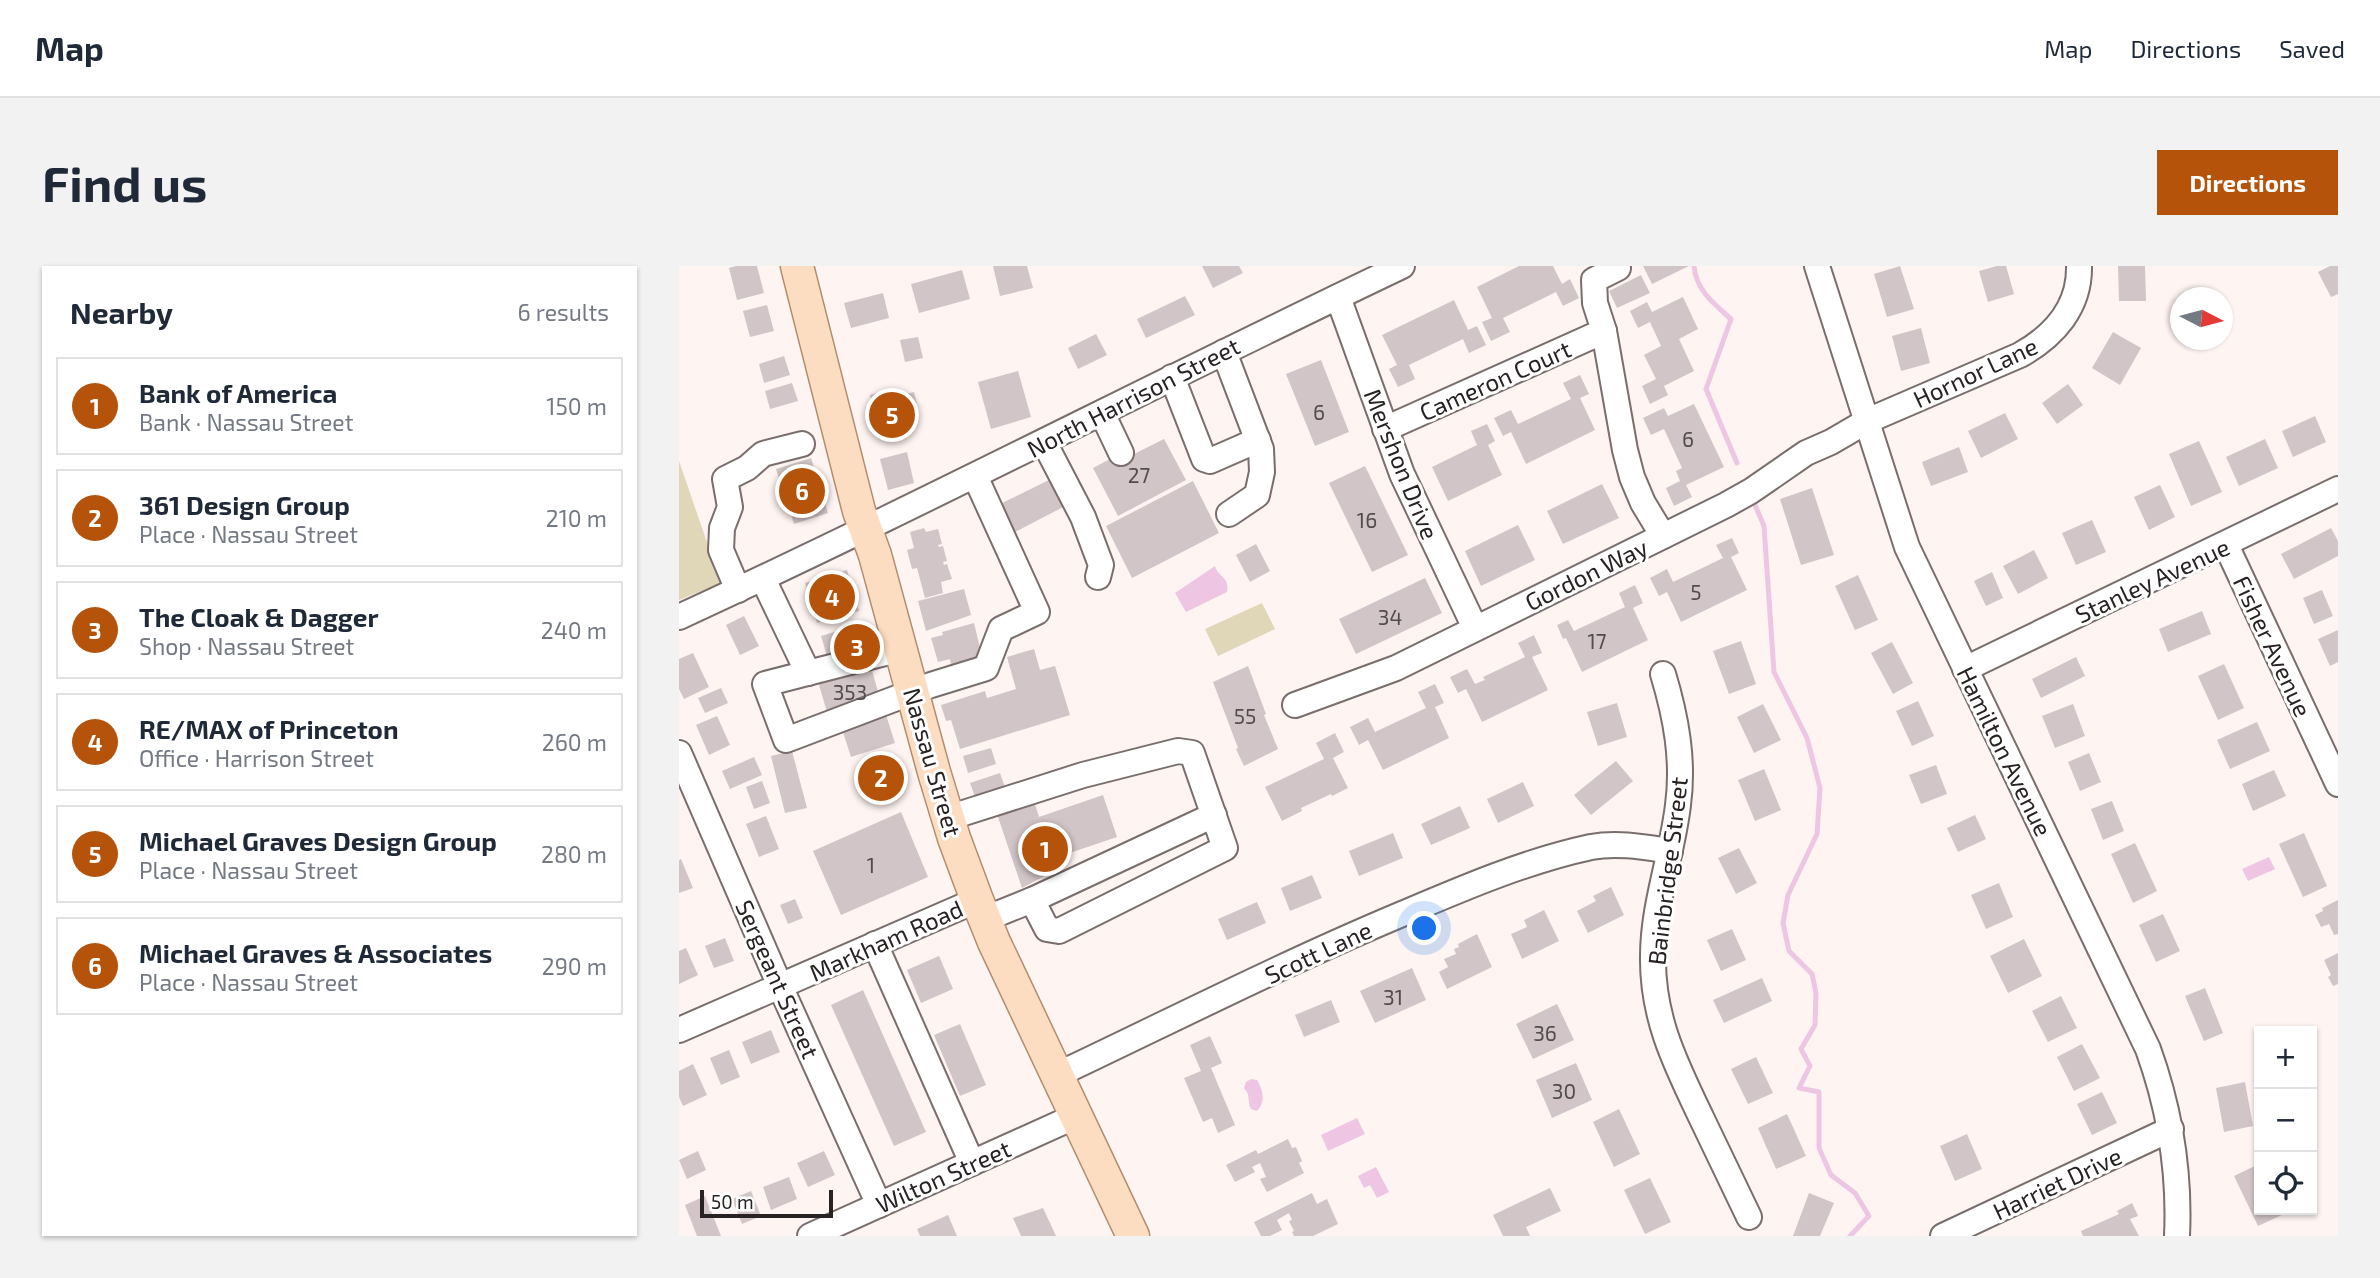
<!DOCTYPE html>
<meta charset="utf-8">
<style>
:root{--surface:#fff;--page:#f2f2f3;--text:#1f2937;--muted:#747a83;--line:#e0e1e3;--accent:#b45309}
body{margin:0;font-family:"Exo 2",sans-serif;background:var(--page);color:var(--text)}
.controls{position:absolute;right:21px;bottom:21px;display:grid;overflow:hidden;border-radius:0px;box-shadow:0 2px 5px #0004}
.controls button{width:63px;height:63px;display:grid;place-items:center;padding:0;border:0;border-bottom:2px solid var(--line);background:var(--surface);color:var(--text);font:35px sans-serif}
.compass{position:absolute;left:1491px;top:21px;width:63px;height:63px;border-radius:50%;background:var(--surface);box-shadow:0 2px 5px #0004;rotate:96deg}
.scale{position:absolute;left:21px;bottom:18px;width:133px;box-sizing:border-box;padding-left:7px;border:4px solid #282322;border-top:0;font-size:19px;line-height:24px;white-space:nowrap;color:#282322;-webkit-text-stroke:5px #fff;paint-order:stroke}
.you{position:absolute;left:746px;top:663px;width:24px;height:24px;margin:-18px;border:5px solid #fff;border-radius:50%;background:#1a73e8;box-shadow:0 0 0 10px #1a73e833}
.badge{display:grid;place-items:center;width:46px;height:46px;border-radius:50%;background:var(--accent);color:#fff;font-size:23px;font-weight:700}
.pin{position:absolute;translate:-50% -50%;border:4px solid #fff;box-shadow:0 2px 7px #0006}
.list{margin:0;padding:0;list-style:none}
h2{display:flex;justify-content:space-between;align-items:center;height:91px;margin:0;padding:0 28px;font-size:30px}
h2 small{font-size:23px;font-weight:400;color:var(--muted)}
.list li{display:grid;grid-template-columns:46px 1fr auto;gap:21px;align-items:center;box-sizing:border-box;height:98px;margin:0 14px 14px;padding:0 14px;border:2px solid var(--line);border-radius:0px}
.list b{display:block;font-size:26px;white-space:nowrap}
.list p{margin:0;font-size:23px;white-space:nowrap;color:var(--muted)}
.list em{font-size:23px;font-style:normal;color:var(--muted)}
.icon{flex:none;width:38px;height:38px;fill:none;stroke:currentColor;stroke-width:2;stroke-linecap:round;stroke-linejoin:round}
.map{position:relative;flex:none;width:1659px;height:970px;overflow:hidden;border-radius:0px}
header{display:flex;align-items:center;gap:42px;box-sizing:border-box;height:98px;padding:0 35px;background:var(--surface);border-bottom:2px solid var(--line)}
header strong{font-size:33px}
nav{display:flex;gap:38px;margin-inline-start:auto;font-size:24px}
.intro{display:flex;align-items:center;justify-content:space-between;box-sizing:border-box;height:168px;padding:0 42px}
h1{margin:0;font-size:49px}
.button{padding:18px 32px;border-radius:0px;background:var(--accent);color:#fff;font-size:24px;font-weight:700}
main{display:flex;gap:42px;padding:0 42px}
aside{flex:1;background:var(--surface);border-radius:0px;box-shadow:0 2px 5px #0004}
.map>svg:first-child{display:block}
.green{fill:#e0d6b8}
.water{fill:#eec6e4}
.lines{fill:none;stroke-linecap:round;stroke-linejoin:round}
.stream{stroke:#eec6e4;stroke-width:5}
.building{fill:#d2c5c7}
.minor-casing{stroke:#796e6b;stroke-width:28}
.major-casing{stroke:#b18d6f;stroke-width:35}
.minor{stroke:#fff;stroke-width:24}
.major{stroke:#fdddc2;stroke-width:32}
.labels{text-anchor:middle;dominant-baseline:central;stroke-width:6;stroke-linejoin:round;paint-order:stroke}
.number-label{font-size:21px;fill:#524c4b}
.street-label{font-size:24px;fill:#282322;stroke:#fff}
</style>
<header>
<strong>Map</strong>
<nav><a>Map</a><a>Directions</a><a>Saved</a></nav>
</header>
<div class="intro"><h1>Find us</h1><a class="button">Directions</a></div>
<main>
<aside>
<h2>Nearby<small>6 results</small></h2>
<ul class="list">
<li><span class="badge">1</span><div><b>Bank of America</b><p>Bank · Nassau Street</p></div><em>150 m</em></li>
<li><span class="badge">2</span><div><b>361 Design Group</b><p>Place · Nassau Street</p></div><em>210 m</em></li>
<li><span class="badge">3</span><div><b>The Cloak &amp; Dagger</b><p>Shop · Nassau Street</p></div><em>240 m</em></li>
<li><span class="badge">4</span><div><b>RE/MAX of Princeton</b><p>Office · Harrison Street</p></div><em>260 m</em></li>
<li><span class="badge">5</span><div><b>Michael Graves Design Group</b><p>Place · Nassau Street</p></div><em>280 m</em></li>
<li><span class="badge">6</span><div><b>Michael Graves &amp; Associates</b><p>Place · Nassau Street</p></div><em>290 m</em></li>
</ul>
</aside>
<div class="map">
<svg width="1659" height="970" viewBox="0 0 1659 970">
<rect width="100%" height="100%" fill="#fef4f2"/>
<g class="green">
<polygon points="0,195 42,317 0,334"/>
<polygon points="583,337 596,363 539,390 526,363"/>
</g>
<g class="water">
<path d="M536,300C539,311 551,311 548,326L507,346L496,327Z"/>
<polygon points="1590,591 1596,603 1569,615 1563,603"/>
<path d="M572,813L578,814C584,824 587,836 578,845L572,843C568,836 572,829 565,822L567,816Z"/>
<polygon points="678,852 686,868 649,885 642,869"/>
<polygon points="697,901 710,926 698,932 691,919 685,922 679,910"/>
</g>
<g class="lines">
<g class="stream">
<path d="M1015,0C1017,24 1035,38 1052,53L1027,123L1058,197"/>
<polyline points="1076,239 1085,260 1095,406 1128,472 1141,522 1138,568 1109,629 1104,657 1110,685 1133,708 1137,727 1136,759 1122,783 1131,800 1120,822 1140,826 1140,882 1152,909 1176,927 1190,950 1171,970"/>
</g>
</g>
<g class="building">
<polygon points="57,0 78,0 85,27 58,34 50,2"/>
<polygon points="314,0 348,0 354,22 321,30"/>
<polygon points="523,0 560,0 564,7 534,22"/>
<polygon points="840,0 874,0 883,18 891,13 900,32 884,40 877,26 824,52 831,66 812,75 803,56 813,52 798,21"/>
<polygon points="964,0 1010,0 973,18"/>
<polygon points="1221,0 1235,43 1208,51 1195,8"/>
<polygon points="1318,0 1327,0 1335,28 1309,36 1300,5"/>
<polygon points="1439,0 1466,0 1467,35 1440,35"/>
<polygon points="1651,0 1659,0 1659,28 1652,31 1639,6"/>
<polygon points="283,4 291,33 240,47 232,18"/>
<polygon points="962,9 971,27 938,42 930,25"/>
<polygon points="204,27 210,52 172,62 165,37"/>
<polygon points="506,30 516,49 467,72 458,53"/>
<polygon points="1004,31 1019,63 1000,73 1015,105 985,120 989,129 971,138 963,120 977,113 965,89 982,80 971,56 959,62 951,45 968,36 973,46"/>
<polygon points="775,34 789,64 798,60 807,79 790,87 784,73 730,99 736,113 719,121 710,103 718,99 703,69"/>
<polygon points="88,39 95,65 71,71 64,45"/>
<polygon points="1242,62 1251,97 1222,105 1213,70"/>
<polygon points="1434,66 1462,82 1441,119 1413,102"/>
<polygon points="417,68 428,89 399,103 389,82"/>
<polygon points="239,71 244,92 226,96 221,74"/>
<polygon points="105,90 111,109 85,117 80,98"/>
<polygon points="642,94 670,166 636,180 607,108"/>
<polygon points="339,105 352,151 312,163 299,116"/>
<polygon points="901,109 910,128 901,132 916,164 847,198 832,166 824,170 815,152 832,144 839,158 892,133 884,117"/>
<polygon points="113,117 119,135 91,143 86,125"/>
<polygon points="1389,118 1404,139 1378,158 1363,137"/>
<polygon points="213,123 215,131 235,126 240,146 218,152 222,163 201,169 191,129"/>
<polygon points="1015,138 1045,201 1007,219 1013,231 995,240 987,222 1001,215 997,205 1003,202 985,163 972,169 964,152 985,142 989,150"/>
<polygon points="1326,147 1339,173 1302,192 1289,165"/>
<polygon points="1636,150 1647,176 1614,191 1603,165"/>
<polygon points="808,158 816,175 809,179 823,209 769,235 753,201 798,179 792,165"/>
<polygon points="485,173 507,214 439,250 414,202 452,182 455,188"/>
<polygon points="1586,173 1599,202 1560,220 1547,191"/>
<polygon points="1520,175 1543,226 1512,240 1490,188"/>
<polygon points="1280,181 1289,206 1252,220 1243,196"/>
<polygon points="228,186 235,217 209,224 201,193"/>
<polygon points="132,192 149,247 115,258 97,203"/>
<polygon points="686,200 729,289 693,306 650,217"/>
<polygon points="376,211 390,238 334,267 319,239"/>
<polygon points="514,215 540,267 453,312 427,260"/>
<polygon points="923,218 940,252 884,278 868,245"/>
<polygon points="1481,219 1496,251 1470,264 1455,231"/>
<polygon points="1133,222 1155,289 1122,299 1101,233"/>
<polygon points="1413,254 1427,286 1397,299 1383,267"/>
<polygon points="839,259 856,294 802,320 786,285"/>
<polygon points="245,262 247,266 259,263 263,278 259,279 260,281 264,280 268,295 264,296 265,299 268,298 273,313 262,316 264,327 246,332 238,302 233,303 228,284 235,282 231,266"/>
<polygon points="1652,262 1659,275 1659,290 1615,313 1602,288"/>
<polygon points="1053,272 1060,287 1052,291 1068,324 1002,356 988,326 980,330 971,312 988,303 994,316 1044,292 1037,279"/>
<polygon points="577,278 591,305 571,316 557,289"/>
<polygon points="1355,284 1369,312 1339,328 1324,300"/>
<polygon points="168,304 180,345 138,357 126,317"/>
<polygon points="1313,306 1324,332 1307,340 1295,315"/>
<polygon points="1179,309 1199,354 1176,364 1156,320"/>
<polygon points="746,312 763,347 677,388 660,353"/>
<polygon points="956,319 964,337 954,342 969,374 903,406 887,372 884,373 878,359 889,354 895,365 946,341 940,327"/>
<polygon points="285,323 292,349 247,365 239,335"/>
<polygon points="1643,324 1654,350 1635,358 1624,332"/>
<polygon points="1523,345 1532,368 1489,386 1480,363"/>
<polygon points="65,350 80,380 61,389 47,359"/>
<polygon points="295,357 303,390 272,399 271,393 259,396 252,372 264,369 263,366"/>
<polygon points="181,358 189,386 150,397 142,370"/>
<polygon points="1659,364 1659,396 1651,400 1639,373"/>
<polygon points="855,369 863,387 853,391 869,424 803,456 787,423 779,427 771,411 788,403 796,418 806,414 804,411 846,391 839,377"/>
<polygon points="1062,375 1077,418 1050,428 1034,385"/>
<polygon points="1213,376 1234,417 1214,428 1192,387"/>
<polygon points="355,383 361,404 376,400 391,449 281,483 272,454 267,455 262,439 306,425 308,432 337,423 328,391"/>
<polygon points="14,387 30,421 5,433 0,423 0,393"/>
<polygon points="1397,391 1406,410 1362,432 1353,413"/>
<polygon points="1545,398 1565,442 1539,454 1519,410"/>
<polygon points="569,400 587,448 585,449 599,483 565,500 557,483 559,482 534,416"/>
<polygon points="192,401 202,436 149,450 139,415"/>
<polygon points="756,418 765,437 756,441 770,472 704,504 689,474 680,479 671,461 689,452 696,466 747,442 739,426"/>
<polygon points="42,422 49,437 26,447 19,432"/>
<polygon points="1239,435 1255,470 1233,480 1217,445"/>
<polygon points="938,437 948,471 919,480 908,446"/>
<polygon points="1084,438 1102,474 1075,487 1058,451"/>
<polygon points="1394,438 1406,470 1376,482 1363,450"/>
<polygon points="207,449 216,477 172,491 163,463"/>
<polygon points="38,450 51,479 30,489 17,459"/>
<polygon points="1578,456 1591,485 1551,503 1538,474"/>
<polygon points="656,467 665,486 654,492 669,522 653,530 652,528 622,542 623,545 603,555 586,521 645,493 637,477"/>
<polygon points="312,482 317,498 289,507 284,490"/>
<polygon points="113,485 128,542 106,547 92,490"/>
<polygon points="1410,487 1422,516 1401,525 1389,496"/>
<polygon points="75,491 83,509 51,523 43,505"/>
<polygon points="220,495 226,517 185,529 179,507"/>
<polygon points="937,495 954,515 912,549 895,529"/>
<polygon points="1257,499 1268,528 1242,538 1230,509"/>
<polygon points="1085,503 1102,544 1076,555 1059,514"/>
<polygon points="1595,504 1607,530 1574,545 1563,518"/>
<polygon points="321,507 326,521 296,531 291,517"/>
<polygon points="83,515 91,537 75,543 67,521"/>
<polygon points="844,516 855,540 819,557 808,533"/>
<polygon points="424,529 438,571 367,595 371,607 343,622 318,548 355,535 360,551"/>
<polygon points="1433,535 1445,565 1424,574 1412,543"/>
<polygon points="781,540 791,562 752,579 742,558"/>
<polygon points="222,546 249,611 162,649 134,585"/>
<polygon points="1296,549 1307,573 1279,586 1268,562"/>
<polygon points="87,550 100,583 80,591 67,558"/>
<polygon points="714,567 724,592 680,610 670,585"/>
<polygon points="1625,567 1648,620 1624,631 1600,578"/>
<polygon points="1456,577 1478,625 1454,637 1432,588"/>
<polygon points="1060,582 1078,617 1057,628 1039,592"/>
<polygon points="2,593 14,622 0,627 0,594"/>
<polygon points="633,609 643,632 611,645 602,622"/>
<polygon points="1320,617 1334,651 1307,663 1292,629"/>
<polygon points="932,621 945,649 909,667 898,645 917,635 914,630"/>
<polygon points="116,633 124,652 109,658 101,639"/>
<polygon points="1659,634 1659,668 1655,669 1650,658 1642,661 1636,649 1644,645 1643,642"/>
<polygon points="578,636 587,657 548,674 539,653"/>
<polygon points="865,644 880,675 843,693 832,668 848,661 845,654"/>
<polygon points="1484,648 1501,685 1477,696 1460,659"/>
<polygon points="1053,663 1067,694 1042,705 1028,674"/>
<polygon points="798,668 813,701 768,723 760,706 769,701 765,693 777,688 775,683 780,681 779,678"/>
<polygon points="46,672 55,695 35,702 26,680"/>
<polygon points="1345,673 1363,710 1329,727 1311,690"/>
<polygon points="7,682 19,709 0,718 0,685"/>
<polygon points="1659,687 1659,718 1654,720 1649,711 1652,709 1645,694"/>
<polygon points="260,690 274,723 242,737 228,704"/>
<polygon points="733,702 747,734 696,757 681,725"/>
<polygon points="1083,712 1093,735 1045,757 1034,734"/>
<polygon points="1526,722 1544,767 1525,775 1506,730"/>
<polygon points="184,724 247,866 215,880 152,739"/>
<polygon points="1382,730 1398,762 1369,776 1353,745"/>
<polygon points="652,734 661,756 625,771 616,749"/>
<polygon points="878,738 895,774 854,793 837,758"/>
<polygon points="281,758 307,819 281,830 255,769"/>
<polygon points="92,764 101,786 72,798 63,776"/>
<polygon points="531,770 543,797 532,802 556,859 539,867 533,852 524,856 505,812 522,805 511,779"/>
<polygon points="1403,778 1421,812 1395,825 1378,791"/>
<polygon points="50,784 61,811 42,819 31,792"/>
<polygon points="1077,791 1094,827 1069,838 1052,803"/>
<polygon points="897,797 913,834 873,852 857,814"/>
<polygon points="14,798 28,829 4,840 0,831 0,805"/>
<polygon points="1566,816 1574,860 1545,866 1537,822"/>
<polygon points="1423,826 1438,857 1413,869 1398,838"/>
<polygon points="940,843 961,888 935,901 914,856"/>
<polygon points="1108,848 1127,890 1097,903 1079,862"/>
<polygon points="1288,868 1303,903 1276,915 1261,880"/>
<polygon points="609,873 613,882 617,881 623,895 620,897 625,907 588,926 581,913 587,911 581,897 573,901 576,906 556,916 547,899 577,884 579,888"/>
<polygon points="19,885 27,904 8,913 0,894"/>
<polygon points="145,885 156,909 129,921 118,897"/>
<polygon points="1580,898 1580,944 1614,944 1579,960 1555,910"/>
<polygon points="110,911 118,933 92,944 84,921"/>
<polygon points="971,912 992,956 966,968 945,924"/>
<polygon points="871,922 882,945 847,961 851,970 824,970 814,949"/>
<polygon points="72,925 82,950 63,958 53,933"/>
<polygon points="633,927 638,938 648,933 659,958 634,970 615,970 613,966 615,965 610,955 613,954 610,947 598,954 603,964 591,970 582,970 575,956"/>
<polygon points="1130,927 1155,937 1141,970 1114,970"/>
<polygon points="26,930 42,970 18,970 6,939"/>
<polygon points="1453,937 1459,950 1451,953 1460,970 1404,970 1402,965 1440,948 1438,945"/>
<polygon points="364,942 377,970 342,970 334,952"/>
<polygon points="269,949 278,970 241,970 238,963"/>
</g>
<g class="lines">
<g class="minor-casing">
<g id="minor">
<path d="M1138,0L1228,281L1469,783C1491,844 1501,905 1498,970"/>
<polyline points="659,31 723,208 796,362"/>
<polyline points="925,65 946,184 953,211 964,237 984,270"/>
<polyline points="545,86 582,183 583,206 578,229 550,248"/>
<polyline points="493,111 525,193 531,195 579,174"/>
<polyline points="423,147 442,187"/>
<polyline points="706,163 925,65 916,37 915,14 939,2"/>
<polyline points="365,176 404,251 422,299 419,311"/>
<polyline points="1547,279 1659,518"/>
<polyline points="84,313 129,407"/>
<polyline points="59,324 42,284 43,262 51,241 46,213 68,202 84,188 123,178"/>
<path d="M0,351C243,239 481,115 723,0"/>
<polyline points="222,383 86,418 107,474 252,419 307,402 322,363 358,346 296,210"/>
<polyline points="1286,403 1659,223"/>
<path d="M984,408C997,451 1005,494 999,539C993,590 974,639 974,690C973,751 996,797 1022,851C1038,884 1054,918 1070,951"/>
<path d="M616,439L717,402L1047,239L1072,225L1127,187L1152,176L1188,155L1341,89C1375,70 1401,41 1400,0"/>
<polyline points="0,487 101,720 200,939"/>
<polyline points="269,552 404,509 499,485 513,487 546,582 380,665 368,663 353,634"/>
<polyline points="306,653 353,634 535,549"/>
<polyline points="196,678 293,897"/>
<polyline points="0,764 298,634"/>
<path d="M378,809C492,755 606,697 723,648C784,622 847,595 912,581C938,576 965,581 991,585"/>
<polyline points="131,970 397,850"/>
<polyline points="1264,970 1492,863"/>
</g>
</g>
<g class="major-casing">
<polyline id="major" points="118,0 180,245 196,289 255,506 275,572 298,634 315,676 454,970"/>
</g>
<use href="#minor" class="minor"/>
<use href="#major" class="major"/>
</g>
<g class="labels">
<g class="number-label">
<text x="640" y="145">6</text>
<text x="1009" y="172">6</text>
<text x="460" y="208">27</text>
<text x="688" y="253">16</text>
<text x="1017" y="325">5</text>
<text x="711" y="350">34</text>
<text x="918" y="374">17</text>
<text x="171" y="425">353</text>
<text x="566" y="449">55</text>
<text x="192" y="598">1</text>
<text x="714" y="730">31</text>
<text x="866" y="766">36</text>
<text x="885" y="824">30</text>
</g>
<g class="street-label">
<text transform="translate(1296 106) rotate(-25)">Hornor Lane</text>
<text transform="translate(816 114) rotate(-24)">Cameron Court</text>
<text transform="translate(454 131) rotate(-27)">North Harrison Street</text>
<text transform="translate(723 198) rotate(68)">Mershon Drive</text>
<text transform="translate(907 308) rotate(-26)">Gordon Way</text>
<text transform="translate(1473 314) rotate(-25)">Stanley Avenue</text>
<text transform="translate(1594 380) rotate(65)">Fisher Avenue</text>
<text transform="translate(1326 485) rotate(64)">Hamilton Avenue</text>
<text transform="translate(254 496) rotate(74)">Nassau Street</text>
<text transform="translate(988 605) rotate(-83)">Bainbridge Street</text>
<text transform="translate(207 674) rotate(-24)">Markham Road</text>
<text transform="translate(639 686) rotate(-25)">Scott Lane</text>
<text transform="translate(99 713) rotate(66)">Sergeant Street</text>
<text transform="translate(264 910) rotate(-24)">Wilton Street</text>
<text transform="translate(1378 917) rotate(-25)">Harriet Drive</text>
</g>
</g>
</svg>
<div class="controls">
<button>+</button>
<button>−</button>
<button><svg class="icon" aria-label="locate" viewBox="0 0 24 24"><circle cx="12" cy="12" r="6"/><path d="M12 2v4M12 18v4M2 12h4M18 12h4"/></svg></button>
</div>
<svg class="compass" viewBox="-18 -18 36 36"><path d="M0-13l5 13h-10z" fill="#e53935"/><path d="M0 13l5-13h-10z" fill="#747a83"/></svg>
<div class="scale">50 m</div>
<div class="you"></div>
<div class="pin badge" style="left:366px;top:583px">1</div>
<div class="pin badge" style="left:202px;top:512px">2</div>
<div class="pin badge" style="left:178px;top:381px">3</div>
<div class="pin badge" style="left:153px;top:331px">4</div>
<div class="pin badge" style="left:213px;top:149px">5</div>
<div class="pin badge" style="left:123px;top:225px">6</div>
</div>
</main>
